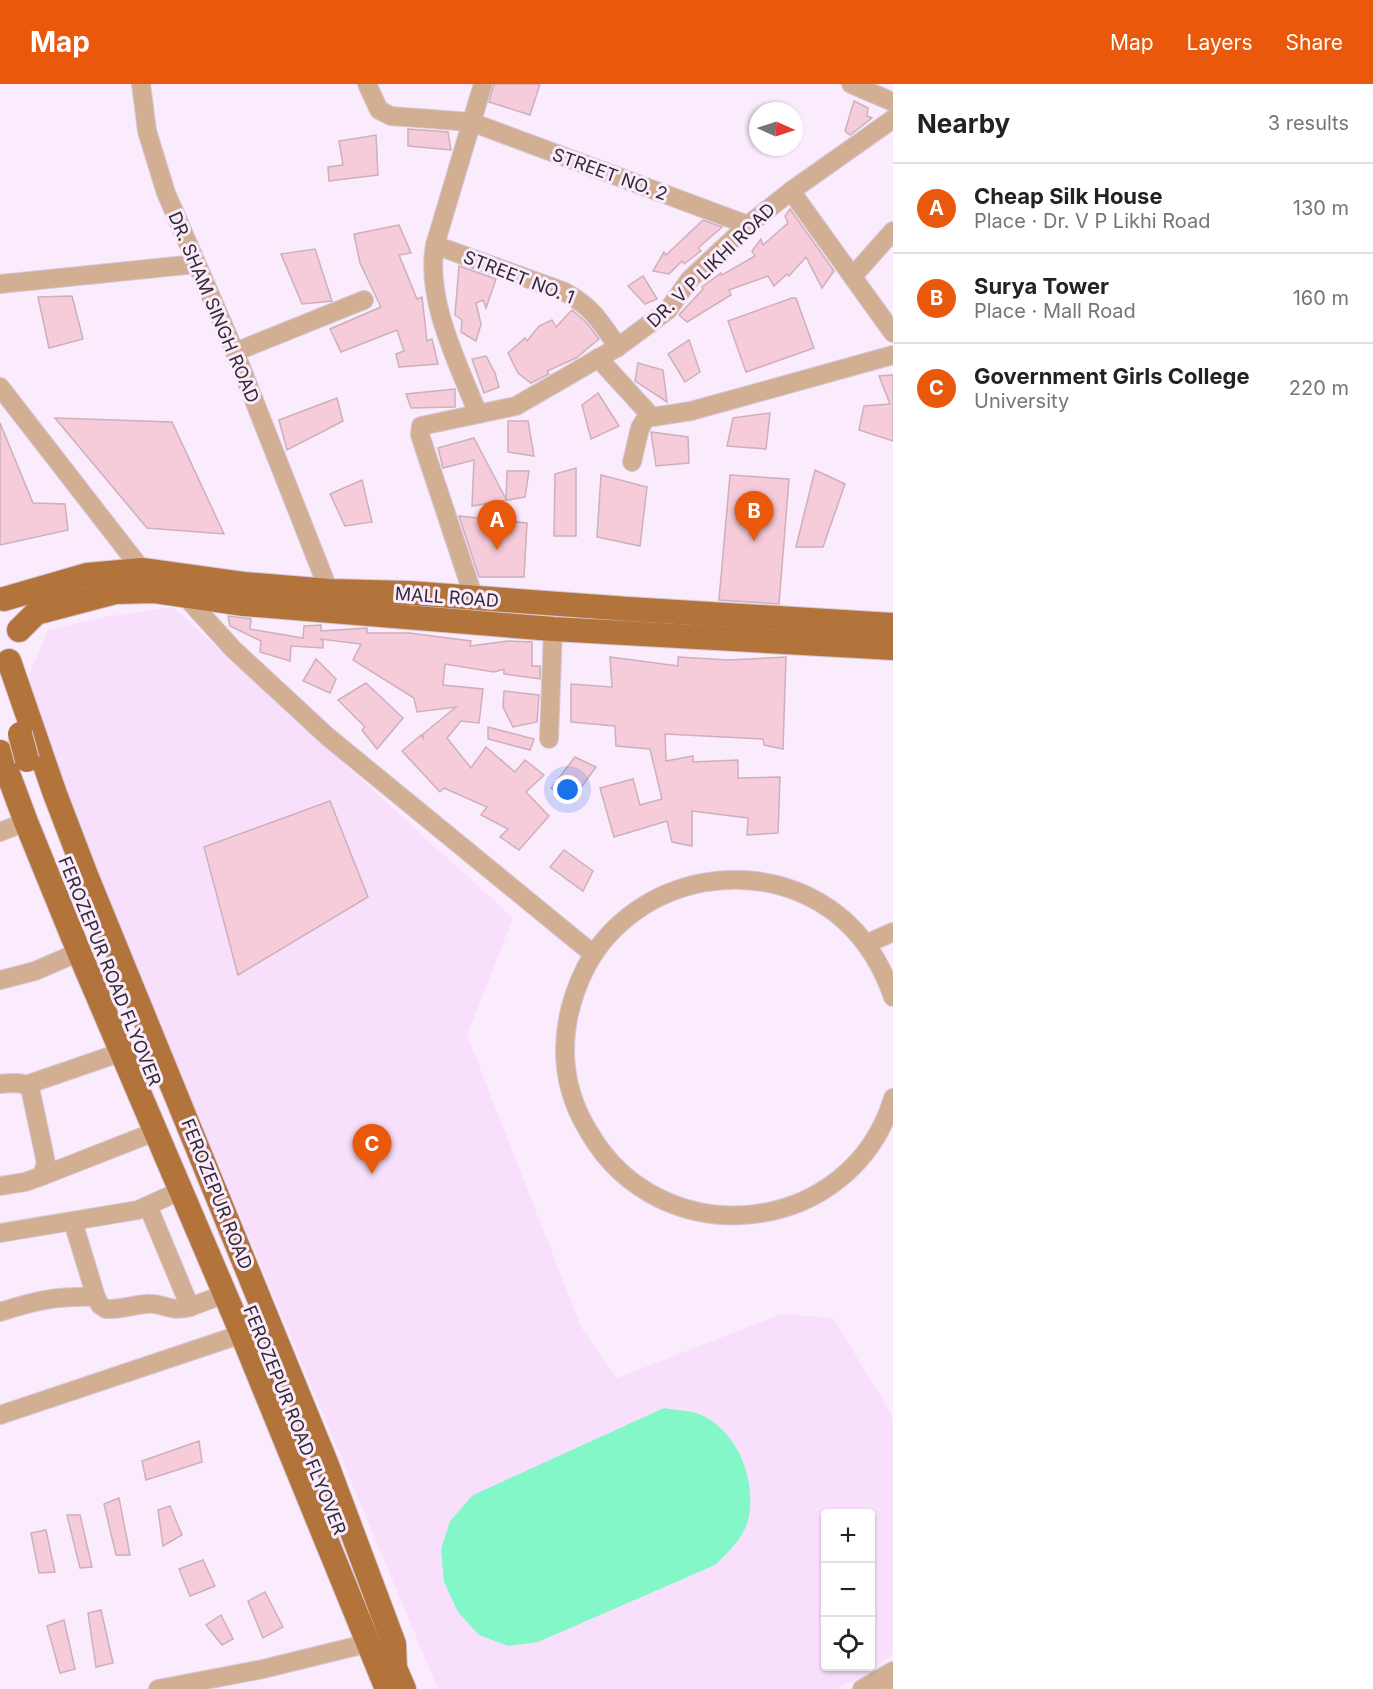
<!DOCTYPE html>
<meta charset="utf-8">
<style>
:root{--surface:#fff;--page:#f2f2f2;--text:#222;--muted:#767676;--line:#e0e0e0;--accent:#ea580c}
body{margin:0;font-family:Inter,sans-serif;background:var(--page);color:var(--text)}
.controls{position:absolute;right:18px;bottom:18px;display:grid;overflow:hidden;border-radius:6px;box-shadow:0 2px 4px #0004}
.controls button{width:54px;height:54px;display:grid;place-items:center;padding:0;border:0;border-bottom:2px solid var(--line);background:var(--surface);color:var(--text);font:30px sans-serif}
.compass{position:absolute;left:749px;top:18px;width:54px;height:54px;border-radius:50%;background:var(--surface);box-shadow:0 2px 4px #0004;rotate:93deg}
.you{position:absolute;left:568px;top:706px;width:21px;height:21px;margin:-15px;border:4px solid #fff;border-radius:50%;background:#1a73e8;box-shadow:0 0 0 9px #1a73e833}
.badge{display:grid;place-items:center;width:39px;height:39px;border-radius:50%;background:var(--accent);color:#fff;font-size:20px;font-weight:700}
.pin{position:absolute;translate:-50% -50px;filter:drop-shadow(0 2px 3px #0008)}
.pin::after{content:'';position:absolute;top:32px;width:21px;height:18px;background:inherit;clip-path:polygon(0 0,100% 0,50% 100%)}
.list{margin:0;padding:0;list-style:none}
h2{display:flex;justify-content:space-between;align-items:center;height:78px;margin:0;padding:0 24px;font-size:26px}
h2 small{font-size:20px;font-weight:400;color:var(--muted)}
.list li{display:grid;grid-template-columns:39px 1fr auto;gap:18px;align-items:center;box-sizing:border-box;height:90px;padding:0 24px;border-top:2px solid var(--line)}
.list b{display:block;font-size:22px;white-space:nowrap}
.list p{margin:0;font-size:20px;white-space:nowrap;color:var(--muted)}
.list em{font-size:20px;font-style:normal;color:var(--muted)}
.icon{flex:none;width:33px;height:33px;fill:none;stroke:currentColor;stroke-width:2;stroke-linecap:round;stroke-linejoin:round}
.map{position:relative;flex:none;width:893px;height:1605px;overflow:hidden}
header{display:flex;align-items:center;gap:36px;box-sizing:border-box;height:84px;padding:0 30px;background:var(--accent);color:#fff}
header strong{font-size:28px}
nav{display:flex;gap:33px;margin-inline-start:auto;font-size:21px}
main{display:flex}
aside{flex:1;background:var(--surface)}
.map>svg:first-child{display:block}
.built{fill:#f8e0fc;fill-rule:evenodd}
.green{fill:#84f7c8}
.building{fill:#f7ccda;stroke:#cdb0b9;stroke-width:1.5}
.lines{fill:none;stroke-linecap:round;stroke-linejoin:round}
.minor-casing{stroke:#d6c8d9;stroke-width:20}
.major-casing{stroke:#d6c8d9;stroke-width:26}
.minor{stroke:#d2ae92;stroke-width:18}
.major{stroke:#b3743c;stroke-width:24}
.major-bridge-casing{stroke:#d6c8d9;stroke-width:26;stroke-linecap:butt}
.major-bridge{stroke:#b3743c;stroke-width:24}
.labels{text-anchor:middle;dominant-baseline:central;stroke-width:6;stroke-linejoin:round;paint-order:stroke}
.street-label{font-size:18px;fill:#322b33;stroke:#faebfd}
</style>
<header>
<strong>Map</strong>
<nav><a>Map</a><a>Layers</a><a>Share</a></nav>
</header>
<main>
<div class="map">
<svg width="893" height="1605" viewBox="0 0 893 1605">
<rect width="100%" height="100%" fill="#faebfd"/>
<path class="built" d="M173,523L513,834L467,951L582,1245L617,1294L782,1230L833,1234L893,1333V1570L864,1593L833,1605H438L30,630L29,591L48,546L105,533ZM826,1430H870V1582H826Z"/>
<path class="green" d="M664,1324C674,1326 686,1326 696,1329C736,1343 756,1393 749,1432C746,1452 728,1468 715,1481L538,1558L508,1562L479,1551L458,1528L444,1498L441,1465L450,1437L473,1411Z"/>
<g class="building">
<polygon points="494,0 540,0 530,31 489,18"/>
<polygon points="854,17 868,24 867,32 872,34 850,51 845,47"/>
<polygon points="408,45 448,48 451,66 408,62"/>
<polygon points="376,51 378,91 329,97 328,83 343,81 339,57"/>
<polygon points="790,125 834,187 822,204 806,173 789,192 787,190 774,202 768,192 729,206 731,211 687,238 679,231 703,205 702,203 721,189 722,191 755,172 752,167 761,155 763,161 788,139 785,132"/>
<polygon points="703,136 722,143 698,164 701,167 684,180 682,177 669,190 653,187 664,168 666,171"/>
<polygon points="399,141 411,169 399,171 417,215 422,213 427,257 432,255 438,280 399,283 396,270 404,267 397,246 341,268 330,245 381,223 360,179 354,150"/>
<polygon points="315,165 332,217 302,220 281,170"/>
<polygon points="459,182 496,195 486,224 483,216 476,219 481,240 476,257 461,248 462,236 455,231"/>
<polygon points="643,192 657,215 645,220 628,202"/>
<polygon points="72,212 83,255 49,264 38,213"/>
<polygon points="792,214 796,214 814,264 746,288 728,237"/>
<polygon points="572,226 587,239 599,255 576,274 547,287 549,290 531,299 518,289 508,269 525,254 527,257 539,242 552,236 556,243"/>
<polygon points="689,256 700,288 685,298 668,270"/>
<polygon points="486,272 495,289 499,303 484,309 472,275"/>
<polygon points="638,279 663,286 667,318 635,297"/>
<polygon points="893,291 893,357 859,346 864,322 890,320 879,292"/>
<polygon points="455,305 455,323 411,324 406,310"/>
<polygon points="598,309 619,342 591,355 582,321"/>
<polygon points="337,314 343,337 287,366 279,336"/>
<polygon points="770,329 766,365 727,362 733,334"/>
<polygon points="55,334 172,338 224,450 147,444"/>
<polygon points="508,337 528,337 534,372 508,368"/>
<polygon points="0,339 33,419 65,420 68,446 0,461"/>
<polygon points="651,348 688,353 689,379 656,382"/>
<polygon points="474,354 506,415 507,387 529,387 525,413 472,422 474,376 443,384 438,364"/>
<polygon points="576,384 576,452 554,452 555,390"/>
<polygon points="815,386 845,400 823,463 796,463"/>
<polygon points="601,391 647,403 640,462 597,453"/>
<polygon points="730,391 789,395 779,520 719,516"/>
<polygon points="362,396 372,438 345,442 330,410"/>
<polygon points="459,432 527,439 524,493 479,493"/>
<polygon points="228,532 251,535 250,545 303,554 304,542 321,541 321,547 367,544 367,549 409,549 471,557 470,562 508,557 532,558 532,582 540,582 540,595 504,590 504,585 494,588 445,580 443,601 483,605 479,639 461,637 447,654 471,684 486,663 515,688 525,676 544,691 526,708 549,732 519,766 500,753 508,745 481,731 487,723 444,704 440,708 402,667 421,651 423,654 423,650 456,623 417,628 414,614 353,576 361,560 320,555 323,557 323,564 291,562 290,577 260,568 261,557 230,542"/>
<polygon points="610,573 678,582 678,573 729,576 786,573 783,665 764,661 763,655 665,650 666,677 693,672 693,678 738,676 738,694 780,693 778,749 747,751 748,734 692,727 692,762 672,758 667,737 614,753 600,704 633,695 640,721 662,715 650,665 616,662 615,642 571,638 571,600 612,603"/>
<polygon points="316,575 336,595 330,609 303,597"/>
<polygon points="366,599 403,634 377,665 362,646 365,643 338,616"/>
<polygon points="504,607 539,611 537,638 513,643 503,623"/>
<polygon points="488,643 526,653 534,655 530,666 488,655"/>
<polygon points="575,673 596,683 570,719 551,704"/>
<polygon points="330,717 368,813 238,891 204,763"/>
<polygon points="564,766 593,787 583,807 550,783"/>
<polygon points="199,1357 202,1378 146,1396 142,1377"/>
<polygon points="119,1414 130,1471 116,1471 104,1420"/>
<polygon points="170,1422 182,1451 163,1462 158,1426"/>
<polygon points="67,1431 80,1431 92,1483 80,1484"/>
<polygon points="46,1446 55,1488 39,1489 31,1449"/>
<polygon points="203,1476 215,1502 190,1512 179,1485"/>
<polygon points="265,1508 283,1543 263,1554 248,1517"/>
<polygon points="101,1526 113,1579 96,1583 88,1529"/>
<polygon points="221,1531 233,1555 222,1561 206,1541"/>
<polygon points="64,1536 75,1585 60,1589 47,1542"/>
</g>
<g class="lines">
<g class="minor-casing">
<g id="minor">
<polyline points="141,0 147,47 166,109 235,268 329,507"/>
<polyline points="367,0 379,26 391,32 471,38 748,141"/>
<polyline points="851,0 893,18"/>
<polyline points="791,107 893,249"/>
<path d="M435,161L565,208C593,224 600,237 618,263"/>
<polyline points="853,192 893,147"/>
<polyline points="0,200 196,180"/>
<polyline points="235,268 364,216"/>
<polyline points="598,274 652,333"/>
<polyline points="0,303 142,486"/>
<path d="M478,330C458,279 425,216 435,161L483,0"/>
<polyline points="632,378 640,344 646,334 691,327 893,271"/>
<polyline points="184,511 233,565 328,653 593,870"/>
<polyline points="474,514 420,351 421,342 516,322 618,263 668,226 690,195 748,141 791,107 893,35"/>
<polyline points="549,655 553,545"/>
<polyline points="0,748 26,738"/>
<polyline points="866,860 893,848"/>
<polyline points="0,896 35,887 79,868"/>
<path d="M893,913C883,884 868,858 845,837C765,766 636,790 586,883C573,909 565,937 565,966C565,995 574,1024 589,1048C661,1173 851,1154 893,1014"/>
<path d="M0,1000C10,999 22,997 30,1004L46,1079L42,1092L25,1098L0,1102"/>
<polyline points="26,1001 122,968"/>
<polyline points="42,1092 157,1047"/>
<polyline points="148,1122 190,1223 225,1210"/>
<polyline points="73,1138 96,1213"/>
<polyline points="0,1149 138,1126 182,1106"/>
<path d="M0,1228C37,1216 57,1212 96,1213L100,1221L106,1225C120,1226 133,1221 146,1220C164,1218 168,1229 190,1223"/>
<polyline points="0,1331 242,1250"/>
<polyline points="158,1605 263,1585 369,1559"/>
<polyline points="862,1605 893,1587"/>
<polyline points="891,1605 893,1604"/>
</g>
</g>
<g class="major-casing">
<g id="major">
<polyline points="4,515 87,491 142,486 243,500 329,507 409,509 628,525 893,541"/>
<polyline points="19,546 36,529 116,508 154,507 244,520 553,545 893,564"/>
<polyline points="9,577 55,710 86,791 327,1381 394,1560 395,1584 404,1605"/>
<polyline points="0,668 26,738 79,868 242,1250 387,1605"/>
</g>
</g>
<use href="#minor" class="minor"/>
<use href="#major" class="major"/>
<g class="major-bridge-casing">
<polyline id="major-bridge" points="20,650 27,676"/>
</g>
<use href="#major-bridge" class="major-bridge"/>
</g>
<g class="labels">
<g class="street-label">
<text transform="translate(610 90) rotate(20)">STREET NO. 2</text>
<text transform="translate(711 181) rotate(-44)">DR. V P LIKHI ROAD</text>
<text transform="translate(519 193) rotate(21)">STREET NO. 1</text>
<text transform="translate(214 223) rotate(67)">DR. SHAM SINGH ROAD</text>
<text transform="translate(447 513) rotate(4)">MALL ROAD</text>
<text transform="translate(110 887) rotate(68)">FEROZEPUR ROAD FLYOVER</text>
<text transform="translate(217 1110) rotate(68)">FEROZEPUR ROAD</text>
<text transform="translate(295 1336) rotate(68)">FEROZEPUR ROAD FLYOVER</text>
</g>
</g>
</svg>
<div class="controls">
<button>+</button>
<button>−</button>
<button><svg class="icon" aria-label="locate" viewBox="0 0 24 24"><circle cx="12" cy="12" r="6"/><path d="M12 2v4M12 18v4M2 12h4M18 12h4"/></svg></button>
</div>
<svg class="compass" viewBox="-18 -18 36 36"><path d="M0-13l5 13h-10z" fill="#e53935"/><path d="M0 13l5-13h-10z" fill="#767676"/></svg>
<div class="you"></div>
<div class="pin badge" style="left:497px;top:466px">A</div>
<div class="pin badge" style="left:754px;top:457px">B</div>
<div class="pin badge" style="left:372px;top:1090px">C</div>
</div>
<aside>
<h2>Nearby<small>3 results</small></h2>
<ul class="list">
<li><span class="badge">A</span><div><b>Cheap Silk House</b><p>Place · Dr. V P Likhi Road</p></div><em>130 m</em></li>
<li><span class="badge">B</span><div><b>Surya Tower</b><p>Place · Mall Road</p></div><em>160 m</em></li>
<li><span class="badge">C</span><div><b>Government Girls College</b><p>University</p></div><em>220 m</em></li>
</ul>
</aside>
</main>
